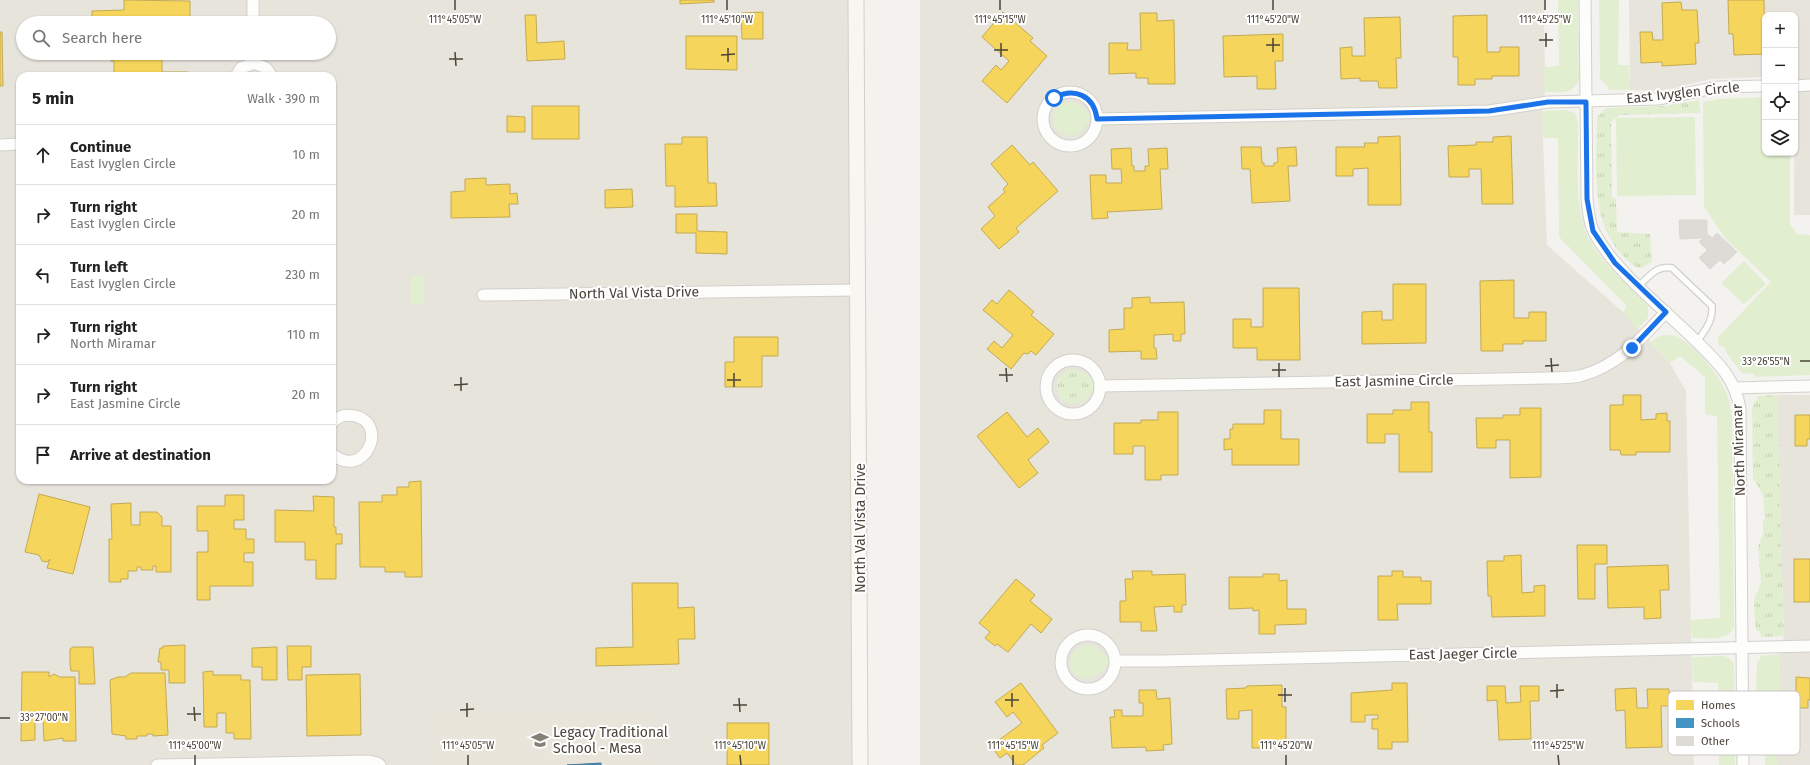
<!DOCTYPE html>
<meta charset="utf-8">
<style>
:root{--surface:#fff;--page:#f2f2f2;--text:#222;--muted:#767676;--line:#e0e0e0}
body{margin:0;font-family:"Fira Sans",sans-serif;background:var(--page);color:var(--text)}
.controls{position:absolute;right:12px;top:12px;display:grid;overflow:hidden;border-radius:8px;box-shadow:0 1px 3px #0004}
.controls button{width:36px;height:36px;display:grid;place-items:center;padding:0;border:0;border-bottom:1px solid var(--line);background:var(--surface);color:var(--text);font:20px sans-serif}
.stop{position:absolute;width:12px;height:12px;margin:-9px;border:3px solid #1a73e8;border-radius:50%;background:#fff}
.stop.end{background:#1a73e8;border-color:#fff;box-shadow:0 1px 4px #0008}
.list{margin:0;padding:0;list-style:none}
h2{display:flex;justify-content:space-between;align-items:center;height:52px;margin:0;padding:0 16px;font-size:17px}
h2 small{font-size:13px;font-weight:400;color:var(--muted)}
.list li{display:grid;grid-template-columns:26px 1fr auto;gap:12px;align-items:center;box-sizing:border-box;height:60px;padding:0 16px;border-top:1px solid var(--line)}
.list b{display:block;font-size:15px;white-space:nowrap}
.list p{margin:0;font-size:13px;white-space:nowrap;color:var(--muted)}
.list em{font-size:13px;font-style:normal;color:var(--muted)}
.icon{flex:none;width:22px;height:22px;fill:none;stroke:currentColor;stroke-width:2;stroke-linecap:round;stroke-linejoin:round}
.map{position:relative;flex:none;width:1810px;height:765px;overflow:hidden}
.search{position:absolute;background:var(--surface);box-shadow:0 1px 3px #0004;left:16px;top:16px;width:320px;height:44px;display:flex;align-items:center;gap:10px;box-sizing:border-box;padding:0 14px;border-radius:22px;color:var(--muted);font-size:15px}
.panel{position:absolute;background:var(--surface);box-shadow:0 1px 3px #0004;left:16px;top:72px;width:320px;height:412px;border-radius:12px}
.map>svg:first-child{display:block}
.residential{fill:#e7e4dc;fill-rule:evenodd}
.education{fill:#eae5da}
.grass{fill:url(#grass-tufts)}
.park{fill:#e1eecf}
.homes{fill:#f6d55c;stroke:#c3aa52}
.schools{fill:#4393c3;stroke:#457b9a}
.building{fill:#dedbd6;stroke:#dcd9d4}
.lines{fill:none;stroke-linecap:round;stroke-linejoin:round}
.lane-casing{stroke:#d2d0cb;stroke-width:8}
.street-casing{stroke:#d2d0cb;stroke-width:13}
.secondary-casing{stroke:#d3cfc5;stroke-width:17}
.lane{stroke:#fdfdfc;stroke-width:5.5}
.street{stroke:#fdfdfc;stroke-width:11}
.secondary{stroke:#f7f6f1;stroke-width:15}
.route{stroke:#1a73e8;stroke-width:5}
.ticks{fill:none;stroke:#4b4439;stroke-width:1.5}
.labels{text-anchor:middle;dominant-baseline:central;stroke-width:4;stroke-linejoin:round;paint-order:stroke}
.street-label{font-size:14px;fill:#4b4439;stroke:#fff}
.poi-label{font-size:14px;fill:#4b4439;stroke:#fff;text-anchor:start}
.key{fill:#fff;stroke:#c9c7c4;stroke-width:1}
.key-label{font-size:11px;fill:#4b4439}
.ticks-label{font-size:10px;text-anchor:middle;fill:#4b4439;stroke:#fff;stroke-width:4;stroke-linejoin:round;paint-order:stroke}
</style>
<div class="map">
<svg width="1810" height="765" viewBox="0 0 1810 765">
<defs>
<pattern id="grass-tufts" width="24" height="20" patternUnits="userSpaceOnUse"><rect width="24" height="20" fill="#e1eecf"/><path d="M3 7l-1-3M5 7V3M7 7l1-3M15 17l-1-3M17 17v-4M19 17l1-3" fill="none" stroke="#c3cdb2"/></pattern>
</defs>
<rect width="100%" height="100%" fill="#f4f2ee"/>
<g class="residential">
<path d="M0,0H857L861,765H0ZM23,23H329V53H23ZM20,76H332V480H20Z"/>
<polygon points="920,0 1544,0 1545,92 1542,111 1543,138 1547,245 1623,312 1670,363 1686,391 1694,765 920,765"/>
<polygon points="1629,0 1810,0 1810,215 1794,215 1795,15 1765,15 1765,77 1711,79 1662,91 1630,90"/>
<polygon points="1777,395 1810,395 1810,765 1777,765 1780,654 1784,636"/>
</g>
<polygon class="education" points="644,712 645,765 436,765 436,715"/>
<g class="grass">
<path d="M1699,100L1701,113L1620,115L1611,122L1612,197L1616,199L1617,232L1650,234L1652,262L1642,268H1638C1586,234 1597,170 1597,117L1606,108L1665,106Z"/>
<path d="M1069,369C1080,368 1093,375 1095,387C1091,392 1088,398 1082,401C1066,410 1052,393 1058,378Z"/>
<polygon points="1777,395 1784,636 1763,637 1760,636 1761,633 1757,630 1755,626 1754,600 1761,583 1758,547 1763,534 1763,520 1765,520 1763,495 1753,478 1752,409 1754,402 1758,399 1757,396"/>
</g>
<g class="park">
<path d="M1558,0H1578L1579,80C1572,96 1559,92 1545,92L1544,67L1559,66Z"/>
<polygon points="1599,0 1619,0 1618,65 1629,65 1630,90 1608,90 1608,87 1600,78"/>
<polygon points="1765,97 1765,153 1790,153 1790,224 1797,234 1810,235 1810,375 1754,377 1754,374 1742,373 1727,354 1724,347 1719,346 1718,337 1771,282 1726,239 1715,224 1704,206 1703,102 1720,99"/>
<path d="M1065,102C1078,100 1083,107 1091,116L1090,121L1077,135H1065L1054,128C1051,116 1053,107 1065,102Z"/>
<path d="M1566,110L1575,113L1578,121C1579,155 1573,210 1589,239C1603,265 1628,285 1648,306V318L1637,329L1623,312L1627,306L1559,237L1558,138H1543L1542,111Z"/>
<polygon points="1695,117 1696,195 1617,196 1616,118"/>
<polygon points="1744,261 1766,284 1744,304 1721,283"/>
<rect x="411" y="276" width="13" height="28"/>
<path d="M1664,335C1669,335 1675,335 1679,338C1696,347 1719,375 1726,392C1730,401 1731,410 1732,419L1734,627C1727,642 1708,638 1692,638L1691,620L1720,618L1717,416L1705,414V377L1680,356L1670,363L1650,343L1657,337Z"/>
<path d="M1088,644L1097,647L1109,659V662C1087,696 1059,671 1075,650Z"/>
<polygon points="1780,654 1777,765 1765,765 1765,753 1755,736 1757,663 1761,658 1760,656"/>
<polygon points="1724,656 1729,658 1734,663 1735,765 1719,765 1718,683 1693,682 1692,657"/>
</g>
<g class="homes">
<polygon points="124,0 190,1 190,18 150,19 150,23 92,23 92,11 124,10"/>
<polygon points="680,0 714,0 714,2 680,4"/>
<polygon points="1728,0 1764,0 1765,54 1734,55 1733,34 1729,34"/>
<polygon points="1681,2 1682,10 1697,10 1699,43 1695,43 1696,64 1662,66 1662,62 1641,63 1640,32 1652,32 1653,40 1663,40 1662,3"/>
<polygon points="763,12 763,39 742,39 741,13"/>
<polygon points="1003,12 1033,38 1030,41 1047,56 1007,103 982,81 996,65 1001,70 1009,61 982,37"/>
<polygon points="1140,13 1157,13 1157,21 1174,20 1175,84 1148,84 1148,78 1136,78 1136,73 1109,74 1109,43 1128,43 1127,50 1141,50"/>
<polygon points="525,15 536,15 537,43 564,41 565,59 527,61"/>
<polygon points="1487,15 1487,52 1500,52 1500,47 1519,47 1519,76 1492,76 1492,79 1475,79 1475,85 1458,85 1458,57 1453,57 1453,16"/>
<polygon points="1400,17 1401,58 1396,58 1397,88 1379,88 1378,81 1360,81 1360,78 1341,79 1340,48 1352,47 1352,56 1365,56 1364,18"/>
<polygon points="0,32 2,32 3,86 0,86"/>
<polygon points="1283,34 1283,61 1275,61 1276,89 1257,89 1257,76 1224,77 1223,36"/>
<polygon points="686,36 737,36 737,70 686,69"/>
<polygon points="111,53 148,53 148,55 162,55 162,72 188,72 189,76 114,76 114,61 111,61"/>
<rect x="532" y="106" width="47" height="33"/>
<polygon points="507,116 525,117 525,132 507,132"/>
<polygon points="1400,136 1401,205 1368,205 1368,168 1353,169 1353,176 1336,176 1336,147 1365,147 1364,143 1378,143 1378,137"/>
<polygon points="1511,136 1513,204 1482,204 1481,169 1469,169 1469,177 1449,177 1448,146 1476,145 1476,142 1493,142 1493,137"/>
<polygon points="682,137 707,137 708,183 716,183 717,206 675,207 675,186 666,186 665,144 682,144"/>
<polygon points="1012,145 1030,165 1033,162 1058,191 1016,228 1019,232 999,249 981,229 995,216 988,207 1005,192 1003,189 1008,184 991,164"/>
<polygon points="1241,147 1261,147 1262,163 1264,163 1264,166 1274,166 1274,163 1278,162 1277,148 1296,147 1297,166 1288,166 1290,201 1252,203 1250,169 1242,169"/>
<polygon points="1131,148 1132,166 1134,166 1134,171 1145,171 1145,166 1149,166 1148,149 1167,148 1168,169 1160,169 1162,209 1107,212 1108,218 1092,219 1090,175 1106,175 1106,183 1122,183 1121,169 1112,169 1111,149"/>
<polygon points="486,178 486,185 510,184 510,194 517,193 518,204 509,204 510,217 451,218 451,192 465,191 465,179"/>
<polygon points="632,189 633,207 605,208 605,190"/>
<polygon points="676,214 697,214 697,231 727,232 727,254 696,253 696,233 676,233"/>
<polygon points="1514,280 1514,318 1529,318 1529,312 1546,312 1546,341 1523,341 1523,344 1503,344 1503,351 1481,351 1480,281"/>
<polygon points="1393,284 1426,284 1426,343 1362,344 1362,312 1382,311 1382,320 1393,320"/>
<polygon points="1263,288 1299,288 1300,360 1257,360 1257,348 1233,348 1233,319 1251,319 1251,327 1263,327"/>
<polygon points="1009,290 1034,312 1031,315 1054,334 1036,355 1031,351 1028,354 1024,353 1011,369 987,349 994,341 1002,348 1013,335 983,310 992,300 997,304"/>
<polygon points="1150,297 1150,303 1184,302 1185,334 1181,334 1181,341 1173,341 1173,334 1154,335 1154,348 1156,348 1157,359 1141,359 1141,351 1109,352 1109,330 1124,329 1124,308 1132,308 1132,298"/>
<polygon points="734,337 778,337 778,356 762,356 762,387 725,387 725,362 734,362"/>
<polygon points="1623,395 1641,395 1641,420 1656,419 1656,414 1667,413 1667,421 1670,421 1670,452 1636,452 1636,455 1621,455 1620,450 1610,450 1610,405 1623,405"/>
<polygon points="1411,402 1429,402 1429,432 1432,432 1432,472 1399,472 1399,434 1385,434 1385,443 1367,443 1367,414 1393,414 1393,410 1411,410"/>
<polygon points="1520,408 1541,408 1541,477 1510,478 1510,440 1496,440 1496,448 1477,448 1476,418 1503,418 1503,415 1520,415"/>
<polygon points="1264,410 1281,410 1281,439 1299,439 1299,465 1232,465 1232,449 1224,450 1224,439 1230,439 1230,429 1233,429 1233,424 1264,424"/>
<polygon points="1007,412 1027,437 1038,428 1049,442 1028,460 1038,473 1019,488 977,436"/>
<polygon points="1158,412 1178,412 1178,475 1161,475 1161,480 1145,480 1145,446 1133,446 1133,454 1114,454 1114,423 1141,423 1141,420 1158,420"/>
<polygon points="1795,415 1810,415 1810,439 1807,439 1807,446 1795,446"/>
<polygon points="421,481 422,577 405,577 405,572 385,572 385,567 360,567 359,502 382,502 382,495 397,495 397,487 409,487 409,482"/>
<polygon points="39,494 90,507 73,574 47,568 50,559 47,562 42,561 39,555 25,552"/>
<polygon points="225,495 244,495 244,520 234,520 234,529 246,529 246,539 254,539 254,553 244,553 244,562 253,562 253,586 210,586 210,600 197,600 197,552 208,552 208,531 197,531 197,506 225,506"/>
<polygon points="313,496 334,497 334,527 336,527 336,534 342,534 342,544 336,544 336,579 316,579 316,560 305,560 305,542 275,542 275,510 314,511"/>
<polygon points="131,503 131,525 140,525 140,512 157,512 162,517 162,526 171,526 171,572 156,572 156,566 153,566 153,570 141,570 141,567 137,567 137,571 128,571 128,579 121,579 121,582 109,582 109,539 112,539 111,504"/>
<polygon points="1577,545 1607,545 1607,564 1595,564 1595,599 1578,599"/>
<polygon points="1521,555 1522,593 1534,592 1534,586 1545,585 1545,616 1492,617 1491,596 1488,596 1487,561 1504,561 1504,556"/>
<rect x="1794" y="559" width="16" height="43"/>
<polygon points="1668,565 1669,590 1660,590 1661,618 1644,619 1644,607 1608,608 1607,567"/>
<polygon points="1132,571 1152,571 1152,575 1185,574 1186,605 1182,605 1182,612 1174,612 1174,606 1154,607 1157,631 1141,631 1141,622 1120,622 1120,601 1126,601 1125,579 1133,579"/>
<polygon points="1392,571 1403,571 1403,577 1421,577 1421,581 1431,581 1431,604 1397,604 1398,620 1378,620 1378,576 1392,576"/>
<polygon points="1263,574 1279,574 1279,581 1287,580 1287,609 1306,609 1306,624 1275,625 1275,634 1259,634 1259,610 1253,611 1253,608 1229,609 1229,577 1263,577"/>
<polygon points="1016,579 1035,595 1030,601 1052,619 1041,633 1031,624 1008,652 997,644 995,646 985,638 990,632 979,623"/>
<polygon points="632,583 678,583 678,608 694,607 695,639 678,639 679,664 596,666 596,648 633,647"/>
<polygon points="185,645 185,683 169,683 169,670 161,670 161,662 158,662 160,648 163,648 163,646"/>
<polygon points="287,646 311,646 311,667 302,667 302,680 288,680"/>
<polygon points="73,647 93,647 95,684 79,684 79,671 71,671 70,664 70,649"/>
<polygon points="277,647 277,680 262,680 262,667 252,667 252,648"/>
<polygon points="213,671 213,675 241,675 241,680 250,680 251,739 234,739 234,733 226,733 226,713 217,713 217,727 204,727 203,672"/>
<polygon points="22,672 49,672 49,677 54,674 60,677 75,677 76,741 63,741 63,738 44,741 43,721 35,722 35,740 21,741"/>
<polygon points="131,673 165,673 168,735 153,736 153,734 147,734 147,736 137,736 137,739 126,739 126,736 112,734 110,680 118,677 125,677"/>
<polygon points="360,674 361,735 307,736 306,675"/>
<polygon points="1796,677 1810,678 1810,700 1808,700 1808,708 1796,708"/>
<polygon points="1021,683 1058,733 1042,745 1044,748 1023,765 1016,765 1007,753 1000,758 991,746 1022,723 1013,712 1007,717 995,702"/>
<polygon points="1392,683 1407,683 1408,742 1392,742 1392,749 1378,749 1378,729 1372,729 1372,719 1378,719 1378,715 1365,715 1365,722 1351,722 1351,693 1392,690"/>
<polygon points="1282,685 1282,707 1286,707 1286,741 1268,742 1269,748 1252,748 1252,710 1239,711 1239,719 1227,719 1226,689 1246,688 1247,686"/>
<polygon points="1487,686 1505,686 1506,703 1521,702 1520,686 1539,686 1539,701 1530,701 1531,739 1499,740 1497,700 1487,701"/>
<polygon points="1636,688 1637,708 1648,708 1647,689 1669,689 1669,706 1661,706 1662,747 1626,748 1625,710 1616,711 1615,689"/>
<polygon points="1139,690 1156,690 1157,699 1170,698 1172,744 1163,745 1164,750 1146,751 1146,747 1112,748 1110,717 1115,717 1114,710 1122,710 1122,716 1143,716 1143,703 1139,703"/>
<rect x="727" y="723" width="42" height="42"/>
</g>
<polygon class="schools" points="601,763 601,765 567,765"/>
<polygon class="building" points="1679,220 1707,220 1707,234 1712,238 1717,233 1737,252 1724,264 1720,260 1710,269 1699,258 1707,250 1699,242 1703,238 1680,239"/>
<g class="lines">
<g class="lane-casing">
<path id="lane" d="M1639,286C1649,276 1657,265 1672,268L1712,306C1713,321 1705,330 1697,342"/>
</g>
<g class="street-casing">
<g id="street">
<polyline points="253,0 253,23"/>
<path d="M1585,0L1587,199C1588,210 1589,223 1594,232C1613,269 1661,307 1692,337C1714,359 1735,376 1740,409L1743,765"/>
<polyline points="236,76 241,68 254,63 266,68 272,76"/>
<polyline points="1795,86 1810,85"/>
<circle cx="1070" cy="119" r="27"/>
<polyline points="1097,119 1489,111 1548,102 1658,99 1719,87 1765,86"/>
<polyline points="0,145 20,144"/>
<polyline points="483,295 858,290"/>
<circle cx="1073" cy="387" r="27"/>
<path d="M1100,386L1548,378C1558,378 1570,378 1580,376C1618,366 1640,340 1666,312"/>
<polyline points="1735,388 1810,386"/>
<path d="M332,423C338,416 346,414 355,416C390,424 364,481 332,454"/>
<circle cx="1088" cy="662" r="27"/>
<polyline points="1116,661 1160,661 1810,646"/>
<polyline points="157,765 369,761 377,763 380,765"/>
</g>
</g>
<g class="secondary-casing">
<polyline id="secondary" points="856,0 860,765"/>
</g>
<use href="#lane" class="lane"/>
<use href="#street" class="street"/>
<use href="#secondary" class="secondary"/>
</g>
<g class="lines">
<path class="route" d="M1054,98C1074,87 1094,95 1097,119L1489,111L1548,102H1586L1587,199L1593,231L1615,263L1666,312L1632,348"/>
</g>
<path class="ticks" d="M455,0V10M727,0V10M1000,0V10M1273,0V10M1545,0V10M1546,33V47M1273,38V52M1539,40H1553M1001,43V57M1266,45H1280M728,48V62M994,50H1008M455,52L456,66M721,55L735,54M449,59H463M1551,358L1552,372M1800,361H1810M1279,363V377M1545,366L1559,365M1006,368L1007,382M1272,370H1286M734,373V387M999,375H1013M461,377V391M727,380H741M454,385L468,384M1557,684V698M1285,688V702M1550,691L1564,690M1012,693V707M1278,695H1292M739,698L740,712M1005,700H1019M467,703V717M733,705H747M194,707L195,721M460,710L474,709M187,714H201M0,718H10M195,755V765M468,755V765M740,755L741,765M1013,755V765M1286,755V765M1558,755L1559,765"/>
<defs>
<g id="school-bare" transform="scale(1.38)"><path d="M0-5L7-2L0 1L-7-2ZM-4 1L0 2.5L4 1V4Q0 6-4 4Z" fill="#868178" stroke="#fff" stroke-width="2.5" paint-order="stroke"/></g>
</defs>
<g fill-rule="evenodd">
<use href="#school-bare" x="540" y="740"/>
</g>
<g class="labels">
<g class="street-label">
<text transform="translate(1683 93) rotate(-6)">East Ivyglen Circle</text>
<text transform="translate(634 293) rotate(-1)">North Val Vista Drive</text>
<text transform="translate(1394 381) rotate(-1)">East Jasmine Circle</text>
<text transform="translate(1739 450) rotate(-92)">North Miramar</text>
<text transform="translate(860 528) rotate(-90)">North Val Vista Drive</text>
<text transform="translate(1463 654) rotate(-1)">East Jaeger Circle</text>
</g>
<g class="poi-label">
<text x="553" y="732">Legacy Traditional<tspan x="553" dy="16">School - Mesa</tspan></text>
</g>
</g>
<rect x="1668" y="691" width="132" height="64" rx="6" class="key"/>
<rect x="1676" y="700" width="18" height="10" fill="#f6d55c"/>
<rect x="1676" y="718" width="18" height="10" fill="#4393c3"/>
<rect x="1676" y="736" width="18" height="10" fill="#dedbd6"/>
<g class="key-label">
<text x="1701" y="709">Homes</text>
<text x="1701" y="727">Schools</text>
<text x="1701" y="745">Other</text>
</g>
<g class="ticks-label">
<text x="455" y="23">111°45'05"W</text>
<text x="1000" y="23">111°45'15"W</text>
<text x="727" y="23">111°45'10"W</text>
<text x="1273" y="23">111°45'20"W</text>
<text x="1545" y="23">111°45'25"W</text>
<text x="1766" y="365">33°26'55"N</text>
<text x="44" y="721">33°27'00"N</text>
<text x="195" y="749">111°45'00"W</text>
<text x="468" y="749">111°45'05"W</text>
<text x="740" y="749">111°45'10"W</text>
<text x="1013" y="749">111°45'15"W</text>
<text x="1286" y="749">111°45'20"W</text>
<text x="1558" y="749">111°45'25"W</text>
</g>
</svg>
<div class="controls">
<button>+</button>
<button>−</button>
<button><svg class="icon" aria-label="locate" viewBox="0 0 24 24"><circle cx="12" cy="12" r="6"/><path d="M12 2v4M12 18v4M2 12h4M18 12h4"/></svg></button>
<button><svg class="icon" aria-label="layers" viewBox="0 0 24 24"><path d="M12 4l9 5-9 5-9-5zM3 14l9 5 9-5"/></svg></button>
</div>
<div class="stop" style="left:1054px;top:98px"></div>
<div class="stop end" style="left:1632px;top:348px"></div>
<div class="search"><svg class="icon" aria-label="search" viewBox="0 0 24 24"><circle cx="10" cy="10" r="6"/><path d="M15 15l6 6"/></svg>Search here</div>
<section class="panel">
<h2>5 min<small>Walk · 390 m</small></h2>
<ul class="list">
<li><svg class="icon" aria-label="ahead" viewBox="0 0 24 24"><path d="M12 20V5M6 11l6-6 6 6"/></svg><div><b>Continue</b><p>East Ivyglen Circle</p></div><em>10 m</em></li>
<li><svg class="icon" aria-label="right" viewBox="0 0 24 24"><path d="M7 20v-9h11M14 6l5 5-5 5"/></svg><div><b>Turn right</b><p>East Ivyglen Circle</p></div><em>20 m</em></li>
<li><svg class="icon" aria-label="left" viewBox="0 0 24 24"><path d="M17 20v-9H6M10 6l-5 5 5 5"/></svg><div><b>Turn left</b><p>East Ivyglen Circle</p></div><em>230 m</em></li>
<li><svg class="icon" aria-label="right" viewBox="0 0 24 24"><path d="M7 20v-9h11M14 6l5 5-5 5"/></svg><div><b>Turn right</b><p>North Miramar</p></div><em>110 m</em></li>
<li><svg class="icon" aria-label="right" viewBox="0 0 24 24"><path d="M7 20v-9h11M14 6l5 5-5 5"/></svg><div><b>Turn right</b><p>East Jasmine Circle</p></div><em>20 m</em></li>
<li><svg class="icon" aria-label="arrive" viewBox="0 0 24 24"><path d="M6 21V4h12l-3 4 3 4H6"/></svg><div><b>Arrive at destination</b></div></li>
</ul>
</section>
</div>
